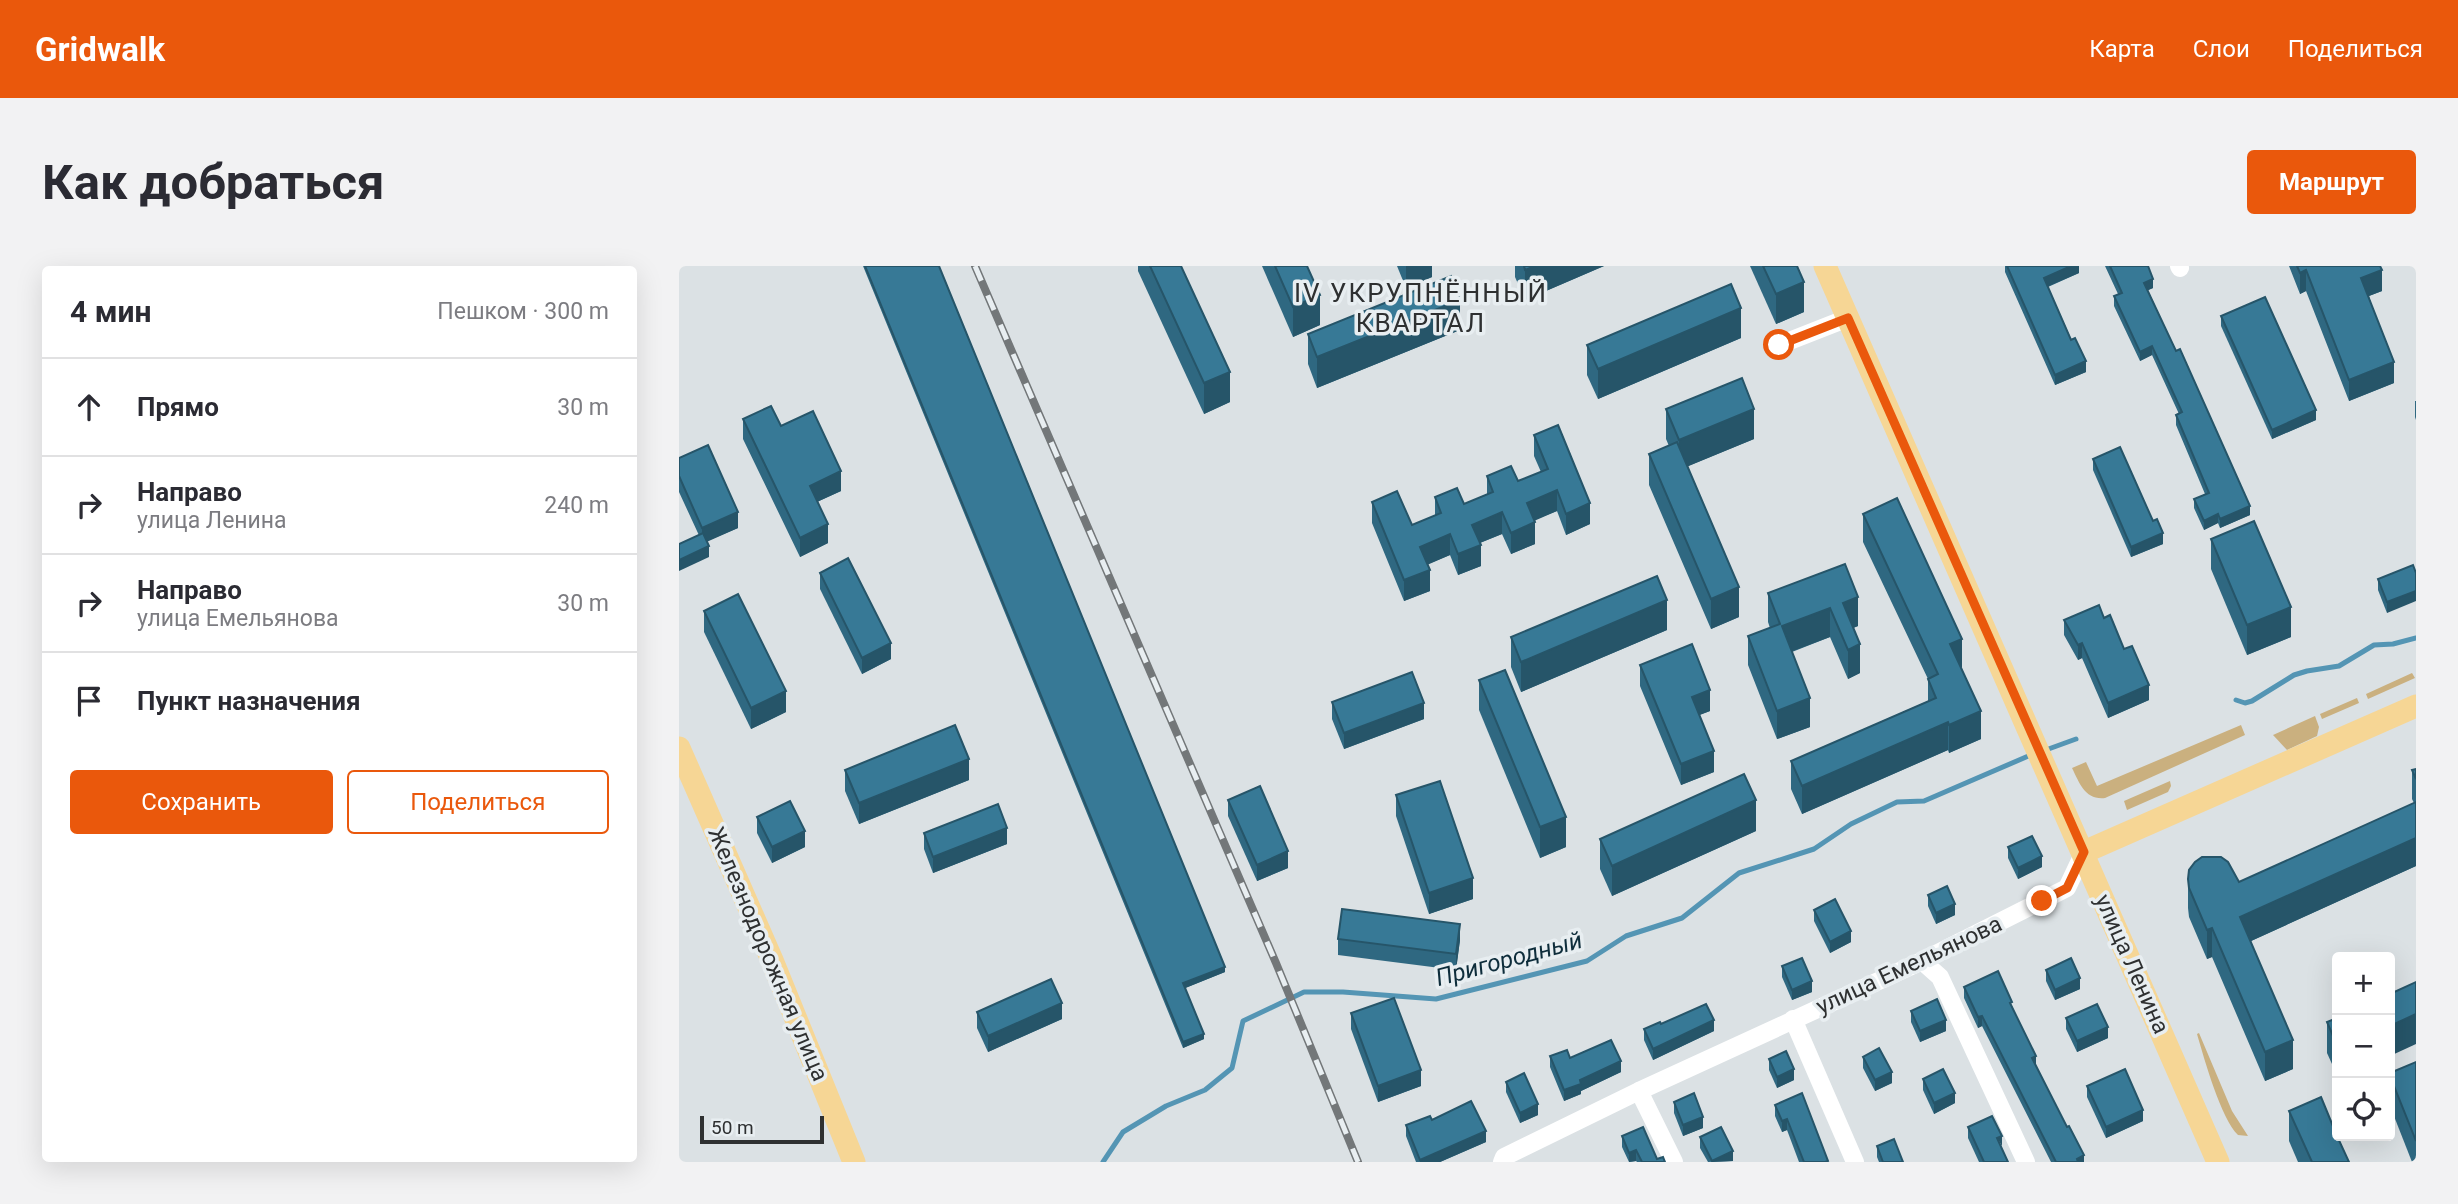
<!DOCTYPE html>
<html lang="ru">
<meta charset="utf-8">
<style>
:root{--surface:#fff;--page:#f2f2f3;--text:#2b2b33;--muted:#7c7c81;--line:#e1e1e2;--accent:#ea580c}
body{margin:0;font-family:Roboto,sans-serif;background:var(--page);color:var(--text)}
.controls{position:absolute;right:21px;bottom:21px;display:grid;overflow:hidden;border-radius:7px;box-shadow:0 7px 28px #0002}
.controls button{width:63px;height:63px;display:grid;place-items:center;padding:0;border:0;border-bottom:2px solid var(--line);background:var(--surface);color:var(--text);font:35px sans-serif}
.scale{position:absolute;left:21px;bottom:18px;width:124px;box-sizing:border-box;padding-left:7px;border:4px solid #2e3031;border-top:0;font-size:19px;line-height:24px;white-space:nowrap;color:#2e3031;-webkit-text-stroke:5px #e8eef1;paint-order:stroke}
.stop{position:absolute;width:21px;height:21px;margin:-16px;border:5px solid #ea580c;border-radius:50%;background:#fff}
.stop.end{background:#ea580c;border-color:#fff;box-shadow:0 2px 7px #0008}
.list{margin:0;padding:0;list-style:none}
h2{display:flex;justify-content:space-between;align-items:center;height:91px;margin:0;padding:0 28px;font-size:30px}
h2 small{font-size:23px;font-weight:400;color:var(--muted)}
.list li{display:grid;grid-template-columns:46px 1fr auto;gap:21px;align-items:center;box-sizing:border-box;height:98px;padding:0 28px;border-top:2px solid var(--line)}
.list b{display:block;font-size:26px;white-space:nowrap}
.list p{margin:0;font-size:23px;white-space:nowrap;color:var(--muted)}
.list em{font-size:23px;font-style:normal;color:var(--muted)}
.actions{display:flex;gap:14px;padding:21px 28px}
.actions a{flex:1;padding:16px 0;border:2px solid var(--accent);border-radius:7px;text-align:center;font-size:24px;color:var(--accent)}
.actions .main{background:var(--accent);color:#fff}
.icon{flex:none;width:38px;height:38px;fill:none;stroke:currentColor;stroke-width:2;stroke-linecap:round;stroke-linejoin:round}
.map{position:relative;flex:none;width:1737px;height:896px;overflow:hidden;border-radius:7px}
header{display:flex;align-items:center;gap:42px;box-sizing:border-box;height:98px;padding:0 35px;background:var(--accent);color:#fff}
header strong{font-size:33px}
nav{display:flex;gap:38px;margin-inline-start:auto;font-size:24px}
.intro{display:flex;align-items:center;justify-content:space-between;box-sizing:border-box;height:168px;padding:0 42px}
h1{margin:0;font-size:49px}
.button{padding:18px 32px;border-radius:7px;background:var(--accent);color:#fff;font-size:24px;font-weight:700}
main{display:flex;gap:42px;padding:0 42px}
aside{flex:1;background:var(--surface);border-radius:7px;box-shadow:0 7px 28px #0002}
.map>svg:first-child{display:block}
.green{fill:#cab07f}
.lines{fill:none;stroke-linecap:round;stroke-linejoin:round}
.stream{stroke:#5495b4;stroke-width:5}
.minor{stroke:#fff;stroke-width:18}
.major{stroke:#f6d695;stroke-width:23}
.rail-casing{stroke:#737779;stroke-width:8}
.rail{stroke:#e8eef1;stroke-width:5;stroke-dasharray:16;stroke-linecap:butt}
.wall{fill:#2f6881}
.shaded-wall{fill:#265569}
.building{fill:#377996;stroke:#265569;stroke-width:2}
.route{stroke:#ea580c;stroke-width:9}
.labels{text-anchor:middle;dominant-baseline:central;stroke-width:7;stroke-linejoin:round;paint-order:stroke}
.street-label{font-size:23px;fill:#2e3031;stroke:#e8eef1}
.water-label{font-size:24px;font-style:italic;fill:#0e2d3b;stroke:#e8eef1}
.quarter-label{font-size:26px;letter-spacing:2px;fill:#2e3031;stroke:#e8eef1}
</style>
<header>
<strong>Gridwalk</strong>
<nav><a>Карта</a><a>Слои</a><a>Поделиться</a></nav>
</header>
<div class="intro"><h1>Как добраться</h1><a class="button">Маршрут</a></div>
<main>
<aside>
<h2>4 мин<small>Пешком · 300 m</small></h2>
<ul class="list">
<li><svg class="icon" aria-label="ahead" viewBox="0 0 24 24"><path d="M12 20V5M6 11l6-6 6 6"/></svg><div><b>Прямо</b></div><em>30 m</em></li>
<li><svg class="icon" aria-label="right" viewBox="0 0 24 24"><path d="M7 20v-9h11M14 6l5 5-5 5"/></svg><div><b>Направо</b><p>улица Ленина</p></div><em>240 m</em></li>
<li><svg class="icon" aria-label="right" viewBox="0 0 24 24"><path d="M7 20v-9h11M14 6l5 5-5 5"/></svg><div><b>Направо</b><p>улица Емельянова</p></div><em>30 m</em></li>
<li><svg class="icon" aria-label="arrive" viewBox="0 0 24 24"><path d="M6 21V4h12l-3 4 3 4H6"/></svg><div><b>Пункт назначения</b></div></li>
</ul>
<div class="actions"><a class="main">Сохранить</a><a>Поделиться</a></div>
</aside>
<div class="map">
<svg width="1737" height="896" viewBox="0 0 1737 896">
<rect width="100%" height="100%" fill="#dbe1e4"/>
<g class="green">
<polygon points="1733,407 1736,412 1689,433 1687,428"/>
<polygon points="1678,432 1680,437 1643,453 1641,448"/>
<polygon points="1636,450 1640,461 1638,470 1608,484 1594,469"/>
<path d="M1562,459L1566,469L1426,532C1406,534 1401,518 1393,502L1407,496L1418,520Z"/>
<polygon points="1491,515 1492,520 1489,526 1448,544 1445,535"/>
<path d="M1520,767L1553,845L1569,870L1559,869C1542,853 1525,792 1518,768Z"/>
</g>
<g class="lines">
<g class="stream">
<polyline points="1557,434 1566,437 1573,435 1615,409 1628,405 1660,400 1695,379 1714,378 1737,372"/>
<polyline points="1364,485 1397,473"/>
<polyline points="424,896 444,866 487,840 526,824 553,802 564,755 625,726 664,726 757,733 908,695 947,670 1003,652 1060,607 1135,583 1172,558 1218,536 1245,535 1354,488"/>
</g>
<g class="minor">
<polyline points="1500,0 1501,2"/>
<polyline points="1100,79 1169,52"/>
<polyline points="1243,695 1261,711 1347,896"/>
<polyline points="1114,753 1176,896"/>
<polyline points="960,825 995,896"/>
<polyline points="823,896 825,891 960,825 1243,695 1388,622 1405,586"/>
</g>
<g class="major">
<polyline points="1146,0 1539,896"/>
<polyline points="0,482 93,694 175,896"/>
<polyline points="1405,586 1737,440"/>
</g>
<g class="rail-casing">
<polyline id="rail" points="296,0 597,697 679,896"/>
</g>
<use href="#rail" class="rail"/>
</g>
<g class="wall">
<polygon points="184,0 260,0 546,706 506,722 525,773 504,782"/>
<polygon points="459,0 502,0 551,136 525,148 459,5"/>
<polygon points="583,0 628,0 641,59 614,71"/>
<polygon points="718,0 753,0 753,11 727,22"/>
<polygon points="836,0 925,0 846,34 836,11"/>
<polygon points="1071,0 1118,0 1125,46 1097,58"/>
<polygon points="1326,0 1400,0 1400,7 1369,21 1407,106 1376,119 1326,6"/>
<polygon points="1426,0 1469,0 1474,22 1469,24 1571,249 1541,262 1539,257 1525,264 1515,242 1515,233 1526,228 1497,159 1497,149 1500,148 1473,89 1461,95 1435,40 1435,30 1439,28"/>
<polygon points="1610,0 1701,0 1703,25 1690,30 1715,117 1670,135 1627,25 1621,28"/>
<polygon points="1542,50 1637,154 1593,173 1542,60"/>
<polygon points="781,64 638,122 629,98 629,68"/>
<polygon points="1062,72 919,133 908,109 908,79"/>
<polygon points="1736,135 1737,135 1737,154 1736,151"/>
<polygon points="987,143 1075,173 1009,200 1060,351 1032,363 970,219 970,188 990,180 987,173"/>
<polygon points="64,153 102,160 162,225 138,236 149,277 121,291 64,173"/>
<polygon points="855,169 911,258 887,269 878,245 855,254 856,278 832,288 823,268 801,277 802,300 779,309 771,289 749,298 751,325 725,335 693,257 693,236 733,259 756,250 756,231 785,238 808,228 808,210 839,215 862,206 855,190"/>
<polygon points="0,192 59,262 28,275 30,291 0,226"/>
<polygon points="1414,193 1484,278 1452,291 1414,204"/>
<polygon points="1184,248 1283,401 1282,401 1302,473 1270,487 1269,484 1123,548 1112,523 1112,495 1249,435 1249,413 1184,276"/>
<polygon points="1532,273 1612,371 1568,389 1532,303"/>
<polygon points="1166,298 1179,360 1174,362 1181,407 1169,413 1151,371 1113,386 1131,461 1098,473 1069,399 1069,370 1091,362 1089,356 1089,327"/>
<polygon points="1734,299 1708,347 1699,324 1699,313"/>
<polygon points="141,307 212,393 183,408 141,323"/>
<polygon points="25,345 107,446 72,463 25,366"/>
<polygon points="1425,352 1445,383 1470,434 1429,452 1403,392 1399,394 1385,369 1385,354"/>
<polygon points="988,364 842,426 832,401 832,371"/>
<polygon points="961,399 1031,445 1020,449 1035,506 1002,519 961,420"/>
<polygon points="800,414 887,581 861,592 800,444"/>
<polygon points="653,436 745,453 665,483 653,453"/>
<polygon points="1737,503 1737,600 1572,675 1614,803 1586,815 1533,691 1528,693 1510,651 1509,642 1509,613 1560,616 1735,537 1733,533 1733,504"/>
<polygon points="166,504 290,514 180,558 166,525"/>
<polygon points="717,529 794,633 750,648 717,550"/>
<polygon points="549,534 609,602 578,615 549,550"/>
<polygon points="78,551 126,581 93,597 78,567"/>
<polygon points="1077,565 933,630 921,603 921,573"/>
<polygon points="245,567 328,578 254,607 245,583"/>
<polygon points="1329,581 1363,601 1339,613 1329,592"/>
<polygon points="1249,629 1276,649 1257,658 1249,640"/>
<polygon points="1135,644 1172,676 1151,687 1135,655"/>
<polygon points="659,673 781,674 777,704 659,689"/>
<polygon points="1103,700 1133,726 1113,734 1103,711"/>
<polygon points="1367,704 1401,723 1376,734 1367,715"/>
<polygon points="1285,721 1333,740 1357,801 1405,896 1372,896 1303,760 1299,762 1285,732"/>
<polygon points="1232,745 1267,765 1241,776 1232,756"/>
<polygon points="298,746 383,753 309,786 298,762"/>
<polygon points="672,747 742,820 699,836 672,763"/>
<polygon points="1387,752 1429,772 1398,786 1387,763"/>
<polygon points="1658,752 1658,809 1648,787 1648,756"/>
<polygon points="982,758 1035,765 974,794 965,774 965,763"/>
<polygon points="871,790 891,792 942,806 902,825 902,828 885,835 871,801"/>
<polygon points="1184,791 1213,817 1196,825 1184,802"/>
<polygon points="1090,793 1115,814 1098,822 1090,804"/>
<polygon points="1737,796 1737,896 1733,896 1711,840 1711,810"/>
<polygon points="1244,813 1276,837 1255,848 1244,824"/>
<polygon points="827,816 859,849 841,857 827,826"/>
<polygon points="1408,820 1464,855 1427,872 1408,831"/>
<polygon points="995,836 1024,862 1004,870 995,847"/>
<polygon points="1096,839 1149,896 1120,896 1108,864 1103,866 1096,850"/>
<polygon points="1610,845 1670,896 1619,896 1610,875"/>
<polygon points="753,854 807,876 761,896 737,896 727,870 727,859"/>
<polygon points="1289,861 1322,881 1329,896 1300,896 1289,872"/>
<polygon points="943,870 978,893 986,896 958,896 957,895 950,896 943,881"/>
<polygon points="1021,871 1054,895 1029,896 1021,882"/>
<polygon points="1198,880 1224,896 1200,896 1198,891"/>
</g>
<g class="shaded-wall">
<polygon points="727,0 753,0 753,11 727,22"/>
<polygon points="856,0 925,0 846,34 846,4"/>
<polygon points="1392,0 1400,0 1400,7 1365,22 1365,12"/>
<polygon points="1627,4 1627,25 1621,28 1621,7"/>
<polygon points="1703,4 1703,25 1682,33 1682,12"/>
<polygon points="1474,13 1474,22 1465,26 1465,17"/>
<polygon points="1125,16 1125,46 1097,58 1097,28"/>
<polygon points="641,29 641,59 614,71 614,41"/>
<polygon points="781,34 781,64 638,122 638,91"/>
<polygon points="1062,42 1062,72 919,133 919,103"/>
<polygon points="1473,80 1473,89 1461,95 1461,86"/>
<polygon points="1407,95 1407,106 1376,119 1376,109"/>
<polygon points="1715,96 1715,117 1670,135 1670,114"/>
<polygon points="551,106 551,136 525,148 525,117"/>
<polygon points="1075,143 1075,173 1000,204 1000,174"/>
<polygon points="1637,144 1637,154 1593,173 1593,164"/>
<polygon points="162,205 162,225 131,239 131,220"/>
<polygon points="878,224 878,245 848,258 848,237"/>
<polygon points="911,237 911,258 887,269 887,248"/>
<polygon points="1571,240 1571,249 1541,262 1541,253"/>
<polygon points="59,246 59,262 23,278 23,262"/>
<polygon points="823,246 823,268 793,280 793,259"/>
<polygon points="1539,248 1539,257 1525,264 1525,255"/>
<polygon points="856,256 856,278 832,288 832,267"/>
<polygon points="149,258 149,277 121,291 121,272"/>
<polygon points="1484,267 1484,278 1452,291 1452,281"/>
<polygon points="771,268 771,289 741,302 741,281"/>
<polygon points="802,279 802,300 779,309 779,288"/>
<polygon points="30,280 30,291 0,305 0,294"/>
<polygon points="751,304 751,325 725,335 725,314"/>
<polygon points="1060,321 1060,351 1032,363 1032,333"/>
<polygon points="1737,325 1737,335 1708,347 1708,336"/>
<polygon points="1179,331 1179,360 1164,366 1164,337"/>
<polygon points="988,334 988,364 842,426 842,396"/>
<polygon points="1612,341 1612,371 1568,389 1568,359"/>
<polygon points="1151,342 1151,371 1103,389 1103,360"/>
<polygon points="1283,373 1283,401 1271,406 1271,378"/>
<polygon points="212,377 212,393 183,408 183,392"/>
<polygon points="1403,377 1403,392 1399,394 1399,379"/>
<polygon points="1181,378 1181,407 1169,413 1169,384"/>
<polygon points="1470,419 1470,434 1429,452 1429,437"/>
<polygon points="1031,424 1031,445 1013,452 1013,431"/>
<polygon points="107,425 107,446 72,463 72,442"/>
<polygon points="1131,432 1131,461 1098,473 1098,445"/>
<polygon points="745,437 745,453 665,483 665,467"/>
<polygon points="1302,445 1302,473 1270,487 1270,459"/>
<polygon points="1269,456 1269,484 1123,548 1123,520"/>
<polygon points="1035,485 1035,506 1002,519 1002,498"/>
<polygon points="290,493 290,514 180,558 180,537"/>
<polygon points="1077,534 1077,565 933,630 933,600"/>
<polygon points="887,551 887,581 861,592 861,561"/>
<polygon points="328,562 328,578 254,607 254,591"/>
<polygon points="126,565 126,581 93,597 93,581"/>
<polygon points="1737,572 1737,600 1561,680 1561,651"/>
<polygon points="609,585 609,602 578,615 578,599"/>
<polygon points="1363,590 1363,601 1339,613 1339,602"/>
<polygon points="794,612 794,633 750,648 750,627"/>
<polygon points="1276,638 1276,649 1257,658 1257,647"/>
<polygon points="781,658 781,674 777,704 777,688"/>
<polygon points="1533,662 1533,691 1528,693 1528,664"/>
<polygon points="1172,665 1172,676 1151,687 1151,676"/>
<polygon points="546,701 546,706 504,723 504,717"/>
<polygon points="1401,712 1401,723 1376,734 1376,724"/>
<polygon points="1133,715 1133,726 1113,734 1113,724"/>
<polygon points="383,737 383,753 309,786 309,770"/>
<polygon points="1737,748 1737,778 1711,790 1711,760"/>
<polygon points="1303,750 1303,760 1299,762 1299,751"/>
<polygon points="1035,754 1035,765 974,794 974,783"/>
<polygon points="1267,754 1267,765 1241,776 1241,765"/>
<polygon points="1429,761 1429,772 1398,786 1398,775"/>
<polygon points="525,768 525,773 504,782 504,776"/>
<polygon points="1614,774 1614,803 1586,815 1586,786"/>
<polygon points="1357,790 1357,800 1353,792"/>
<polygon points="942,795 942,806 902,825 902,828 885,835 885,824 901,814"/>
<polygon points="1115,803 1115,814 1098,822 1098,811"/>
<polygon points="742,804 742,820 699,836 699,820"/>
<polygon points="1213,806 1213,817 1196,825 1196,814"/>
<polygon points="1276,827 1276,837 1255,848 1255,837"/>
<polygon points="859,838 859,849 841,857 841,847"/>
<polygon points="1464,844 1464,855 1427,872 1427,861"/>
<polygon points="1024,851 1024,862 1004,870 1004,859"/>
<polygon points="1108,853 1108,864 1103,866 1103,855"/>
<polygon points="807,865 807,876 761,896 741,896 741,894"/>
<polygon points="1323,870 1323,880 1318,872"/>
<polygon points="957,884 957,895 950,896 950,887"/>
<polygon points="1054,885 1054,895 1033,896 1033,895"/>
<polygon points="1405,889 1405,896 1398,896 1398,893"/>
</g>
<g class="building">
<polygon points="186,0 260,0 546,701 504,717 525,768 504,776"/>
<polygon points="471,0 502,0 551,106 525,117"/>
<polygon points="596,0 628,0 641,29 614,41"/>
<polygon points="845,0 856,0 846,4"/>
<polygon points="1084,0 1118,0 1125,16 1097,28"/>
<polygon points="1328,0 1392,0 1365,12 1392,74 1396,72 1407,95 1376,109"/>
<polygon points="1431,0 1469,0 1474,13 1465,17 1497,85 1501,83 1571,240 1541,253 1539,248 1525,255 1515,233 1530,227 1497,149 1503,146 1473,80 1461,86 1435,30 1443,27"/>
<polygon points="1618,0 1701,0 1703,4 1682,12 1715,96 1670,114 1627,4 1621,7"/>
<polygon points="772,10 781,34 638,91 629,68"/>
<polygon points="1052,18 1062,42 919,103 908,79"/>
<polygon points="1586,31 1637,144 1593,164 1542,50"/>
<polygon points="1063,112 1075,143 1000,174 987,143"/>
<polygon points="92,140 102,160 134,145 162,205 131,220 149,258 121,272 64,153"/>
<polygon points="879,159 911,237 887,248 878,224 848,237 856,256 832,267 823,246 793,259 802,279 779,288 771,268 741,281 751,304 725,314 693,236 718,225 733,259 762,247 756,231 778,222 785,238 814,226 808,210 832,200 839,215 869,203 855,169"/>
<polygon points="998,176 1060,321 1032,333 970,188"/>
<polygon points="29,179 59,246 23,262 0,210 0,192"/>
<polygon points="1441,181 1474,255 1478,253 1484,267 1452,281 1414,193"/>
<polygon points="1218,232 1283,373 1271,378 1302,445 1270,459 1269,456 1123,520 1112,495 1257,432 1249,413 1259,408 1184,248"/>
<polygon points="1575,255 1612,341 1568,359 1532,273"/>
<polygon points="24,267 30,280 0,294 0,278"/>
<polygon points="169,292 212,377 183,392 141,307"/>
<polygon points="1166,298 1179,331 1164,337 1181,378 1169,384 1151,342 1103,360 1131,432 1098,445 1069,370 1101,358 1089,327"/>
<polygon points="1734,299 1737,307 1737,325 1708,336 1699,313"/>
<polygon points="978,310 988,334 842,396 832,371"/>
<polygon points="59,328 107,425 72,442 25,345"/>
<polygon points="1420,339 1425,352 1431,349 1445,383 1453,380 1470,419 1429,437 1403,377 1399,379 1385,354"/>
<polygon points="1013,378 1031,424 1013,431 1035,485 1002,498 961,399"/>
<polygon points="826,404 887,551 861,561 800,414"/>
<polygon points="733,406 745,437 665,467 653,436"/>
<polygon points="276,459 290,493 180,537 166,504"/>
<polygon points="1737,503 1737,513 1733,504"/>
<polygon points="1065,508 1077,534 933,600 921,573"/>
<polygon points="761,515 794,612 750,627 717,529"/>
<polygon points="581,520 609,585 578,599 549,534"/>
<polygon points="111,535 126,565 93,581 78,551"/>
<polygon points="1737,536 1737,572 1561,651 1614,774 1586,786 1533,662 1528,664 1510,622 1509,613 1510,604 1516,596 1523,591 1542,591 1549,596 1560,616"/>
<polygon points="319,538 328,562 254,591 245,567"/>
<polygon points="1353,570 1363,590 1339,602 1329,581"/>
<polygon points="1268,620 1276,638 1257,647 1249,629"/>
<polygon points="1156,633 1172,665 1151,676 1135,644"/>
<polygon points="663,643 781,658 777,688 659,673"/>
<polygon points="1123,692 1133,715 1113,724 1103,700"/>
<polygon points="1392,692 1401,712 1376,724 1367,704"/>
<polygon points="1319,705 1333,736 1331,737 1357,790 1353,792 1388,861 1390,860 1405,889 1398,893 1399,896 1377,896 1303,750 1299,751 1285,721"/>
<polygon points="372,713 383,737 309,770 298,746"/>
<polygon points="1737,716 1737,748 1711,760 1711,728"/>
<polygon points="715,732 742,804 699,820 672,747"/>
<polygon points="1258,733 1267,754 1241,765 1232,745"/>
<polygon points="1027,738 1035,754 974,783 965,763 981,756 982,758"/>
<polygon points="1418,738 1429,761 1398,775 1387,752"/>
<polygon points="1658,752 1658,779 1648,756"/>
<polygon points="932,774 942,795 901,814 902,818 885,824 871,790 888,784 891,792"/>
<polygon points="1200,782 1213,806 1196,814 1184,791"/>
<polygon points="1107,785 1115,803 1098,811 1090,793"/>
<polygon points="1737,796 1737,875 1711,810 1711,807"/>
<polygon points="1264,803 1276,827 1255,837 1244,813"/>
<polygon points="1446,803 1464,844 1427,861 1408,820"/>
<polygon points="845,807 859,838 841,847 827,816"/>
<polygon points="1015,827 1024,851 1004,859 995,836"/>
<polygon points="1123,827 1149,895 1146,896 1125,896 1108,853 1103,855 1096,839"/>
<polygon points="1642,831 1658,870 1670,896 1633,896 1610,845"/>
<polygon points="792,835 807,865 741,894 727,859 751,850 753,854"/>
<polygon points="1313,850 1323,870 1318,872 1329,896 1305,896 1289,861"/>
<polygon points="964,861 978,893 984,891 986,896 963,896 957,884 950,887 943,870"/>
<polygon points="1042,861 1054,885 1033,895 1021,871"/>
<polygon points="1215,873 1224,896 1204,896 1198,880"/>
</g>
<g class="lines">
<polyline class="route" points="1100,79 1169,52 1405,586 1388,622 1363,635"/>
</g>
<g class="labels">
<g class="street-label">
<text transform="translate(89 688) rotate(67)">Железнодорожная улица</text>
<text transform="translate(1453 698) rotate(66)">улица Ленина</text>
<text transform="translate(1230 699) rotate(-25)">улица Емельянова</text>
</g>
<g class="water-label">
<text transform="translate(830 693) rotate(-15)">Пригородный</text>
</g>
<g class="quarter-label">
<text x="742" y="27">IV УКРУПНЁННЫЙ<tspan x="742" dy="30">КВАРТАЛ</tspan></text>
</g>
</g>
</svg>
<div class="controls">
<button>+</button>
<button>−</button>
<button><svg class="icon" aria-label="locate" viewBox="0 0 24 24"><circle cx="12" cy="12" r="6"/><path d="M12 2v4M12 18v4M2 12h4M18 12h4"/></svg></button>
</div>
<div class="scale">50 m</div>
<div class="stop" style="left:1100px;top:79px"></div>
<div class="stop end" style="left:1363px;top:635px"></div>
</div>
</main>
